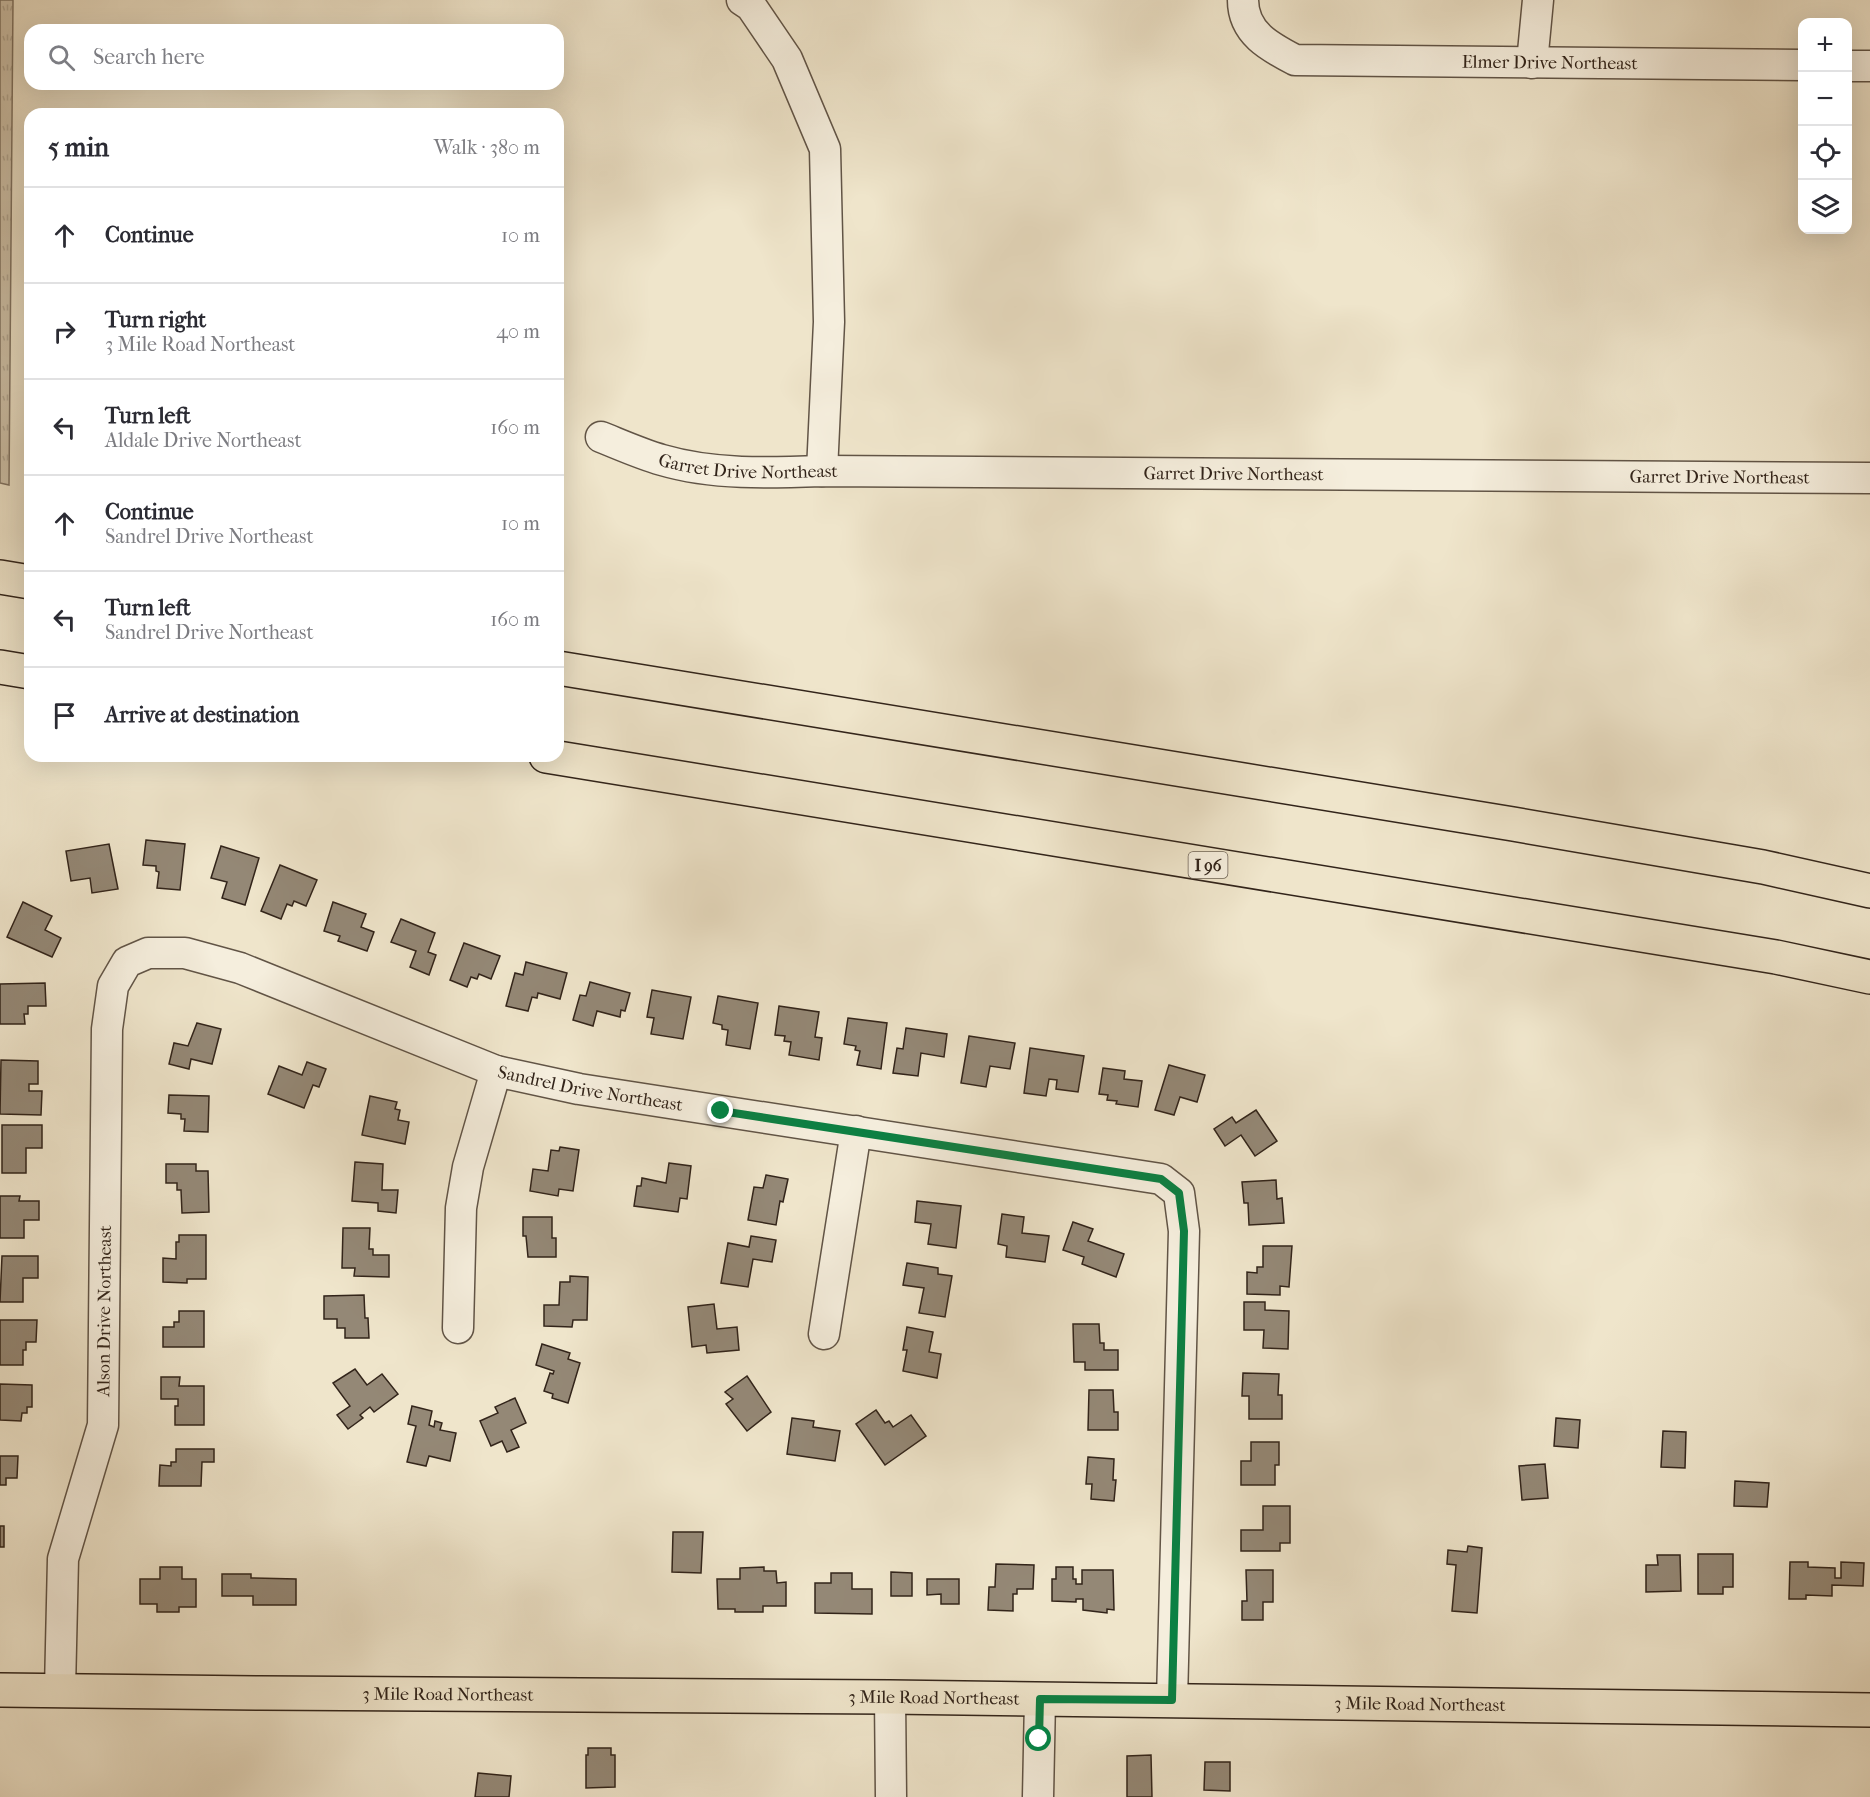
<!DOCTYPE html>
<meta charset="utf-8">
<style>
:root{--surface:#fff;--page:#f7f7f7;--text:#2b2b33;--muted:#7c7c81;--line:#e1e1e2}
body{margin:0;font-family:"IM FELL French Canon",serif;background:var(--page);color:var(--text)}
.controls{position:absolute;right:18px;top:18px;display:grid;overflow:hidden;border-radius:12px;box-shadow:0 6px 24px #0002}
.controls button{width:54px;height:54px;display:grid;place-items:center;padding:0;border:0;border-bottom:2px solid var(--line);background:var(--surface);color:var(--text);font:30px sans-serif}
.stop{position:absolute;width:18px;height:18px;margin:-14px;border:4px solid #0b8043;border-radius:50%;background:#fff}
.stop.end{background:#0b8043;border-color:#fff;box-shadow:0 2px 6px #0008}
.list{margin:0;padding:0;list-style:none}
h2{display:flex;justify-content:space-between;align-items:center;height:78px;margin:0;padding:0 24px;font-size:26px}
h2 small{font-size:20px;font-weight:400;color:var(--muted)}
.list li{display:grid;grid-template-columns:39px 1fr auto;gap:18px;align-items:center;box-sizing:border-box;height:96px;padding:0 24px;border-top:2px solid var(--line)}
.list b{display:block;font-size:22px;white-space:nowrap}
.list p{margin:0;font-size:20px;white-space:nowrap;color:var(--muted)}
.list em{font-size:20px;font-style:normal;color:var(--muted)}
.icon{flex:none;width:33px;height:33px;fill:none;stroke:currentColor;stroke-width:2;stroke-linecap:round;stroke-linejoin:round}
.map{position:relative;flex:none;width:1870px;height:1797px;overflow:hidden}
.search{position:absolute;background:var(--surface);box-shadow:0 6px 24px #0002;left:24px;top:24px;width:540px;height:66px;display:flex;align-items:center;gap:15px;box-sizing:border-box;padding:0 21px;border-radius:18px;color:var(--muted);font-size:22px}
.panel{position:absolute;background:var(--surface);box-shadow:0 6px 24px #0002;left:24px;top:108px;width:540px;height:654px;border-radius:18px}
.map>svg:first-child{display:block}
.park{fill:url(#park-tufts);stroke:#807464;stroke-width:1.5}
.building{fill:#948876;stroke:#32241a;stroke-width:1.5}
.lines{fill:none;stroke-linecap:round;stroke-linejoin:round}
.minor-casing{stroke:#615446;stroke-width:33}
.major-casing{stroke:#32241a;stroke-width:36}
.highway-casing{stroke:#32241a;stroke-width:36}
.minor{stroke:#f5eedd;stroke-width:30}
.major{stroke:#efe5cb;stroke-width:33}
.highway{stroke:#efe5cb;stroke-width:33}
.route{stroke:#0b8043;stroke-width:8}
.labels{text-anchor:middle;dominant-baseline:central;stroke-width:5;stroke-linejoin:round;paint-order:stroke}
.shield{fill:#f5eedd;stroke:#6c6154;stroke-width:1.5}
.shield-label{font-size:16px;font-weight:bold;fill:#32241a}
.street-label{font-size:18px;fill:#32241a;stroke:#f5eedd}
</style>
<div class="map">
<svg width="1870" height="1797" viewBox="0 0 1870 1797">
<defs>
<pattern id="park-tufts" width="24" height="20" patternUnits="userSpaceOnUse" patternTransform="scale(1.5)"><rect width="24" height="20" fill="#cfc4ad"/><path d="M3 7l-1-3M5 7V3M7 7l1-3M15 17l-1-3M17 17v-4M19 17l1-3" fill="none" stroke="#b2a894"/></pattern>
</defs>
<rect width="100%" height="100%" fill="#efe5cb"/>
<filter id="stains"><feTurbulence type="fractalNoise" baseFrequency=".00333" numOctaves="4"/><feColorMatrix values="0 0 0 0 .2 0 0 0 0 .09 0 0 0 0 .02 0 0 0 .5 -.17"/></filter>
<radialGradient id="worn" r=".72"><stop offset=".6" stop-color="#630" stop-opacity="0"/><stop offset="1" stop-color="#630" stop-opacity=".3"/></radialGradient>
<polygon class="park" points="0,0 13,0 9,485 0,483"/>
<g class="building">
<polygon points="146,840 185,844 180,890 157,888 159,872 156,871 156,866 143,865"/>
<polygon points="109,844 118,889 92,893 90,878 71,881 66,851"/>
<polygon points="221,846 259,858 245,905 222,898 227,882 211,878"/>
<polygon points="280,865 317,880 306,906 294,901 292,906 287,904 281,919 261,911"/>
<polygon points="23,902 52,916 45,930 61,938 52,957 7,937"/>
<polygon points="333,902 366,914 361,927 374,932 367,951 338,941 340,936 324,931"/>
<polygon points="401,919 435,933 428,952 436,955 429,975 410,967 416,951 391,942"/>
<polygon points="464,943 500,956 491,979 479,974 477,979 471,977 467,987 450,980"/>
<polygon points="526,962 567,973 560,999 538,993 537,998 532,997 528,1011 506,1006 515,973 523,975"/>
<polygon points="590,982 630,993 625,1011 621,1010 620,1017 597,1011 593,1026 573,1020 580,995 586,996"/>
<polygon points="45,983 46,1006 28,1006 28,1014 24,1014 25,1024 0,1024 0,984"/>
<polygon points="652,990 691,997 683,1039 651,1034 654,1018 647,1017"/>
<polygon points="718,996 758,1003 750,1049 726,1045 728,1030 722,1029 722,1025 713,1023"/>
<polygon points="779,1006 819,1012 815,1037 822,1038 819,1060 789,1055 791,1042 784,1041 785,1036 775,1035"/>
<polygon points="848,1018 887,1023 881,1069 857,1065 860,1051 855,1050 856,1046 844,1044"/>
<polygon points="197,1023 221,1029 212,1064 191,1059 189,1069 169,1064 174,1043 188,1046"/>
<polygon points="906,1028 947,1034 944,1057 921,1053 918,1076 893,1073 897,1048 903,1049"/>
<polygon points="969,1036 1015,1043 1010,1069 990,1066 986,1087 961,1083"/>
<polygon points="1030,1048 1084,1056 1078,1092 1056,1089 1057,1080 1049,1079 1046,1096 1024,1093"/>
<polygon points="1,1060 38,1061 38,1084 29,1084 29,1091 42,1091 41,1115 0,1114"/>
<polygon points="307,1062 326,1069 319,1087 313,1085 304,1108 268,1094 279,1066 302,1075"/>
<polygon points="1169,1065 1205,1075 1197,1102 1180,1097 1174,1115 1155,1110"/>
<polygon points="1103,1068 1125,1071 1124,1079 1142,1081 1138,1107 1116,1104 1117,1101 1107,1100 1108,1095 1099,1094"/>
<polygon points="169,1095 209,1096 208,1132 184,1131 185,1119 181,1119 181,1114 168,1113"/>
<polygon points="370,1096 397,1102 395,1109 400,1110 398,1120 409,1122 405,1144 362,1135"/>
<polygon points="1256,1110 1277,1141 1255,1156 1241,1135 1225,1146 1214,1129 1232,1117 1236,1123"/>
<polygon points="2,1125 42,1125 42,1148 26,1148 26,1173 2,1173"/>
<polygon points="560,1147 579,1150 573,1191 559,1189 558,1196 530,1191 533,1169 548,1171 551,1150 559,1151"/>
<polygon points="355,1162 383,1164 382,1190 398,1190 396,1213 378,1211 378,1203 352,1201"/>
<polygon points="669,1163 691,1166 687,1199 680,1198 678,1212 634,1206 637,1186 641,1186 642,1178 666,1183"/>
<polygon points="166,1164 196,1164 196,1171 208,1171 209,1212 182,1213 181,1190 177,1190 177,1183 166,1183"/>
<polygon points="766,1175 788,1179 783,1202 780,1201 776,1225 748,1220 754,1187 763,1188"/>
<polygon points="1276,1180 1277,1199 1282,1198 1284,1223 1249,1225 1248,1203 1244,1203 1242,1182"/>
<polygon points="0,1196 20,1196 19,1201 39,1201 39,1220 24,1220 24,1238 0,1238"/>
<polygon points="917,1201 961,1206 956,1248 928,1244 931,1224 915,1222"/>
<polygon points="1002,1214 1024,1217 1022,1233 1049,1236 1045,1262 1006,1257 1007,1246 998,1244"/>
<polygon points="523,1217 552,1217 552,1238 556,1238 556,1257 528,1257 526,1236 523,1236"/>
<polygon points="1073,1222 1093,1229 1088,1241 1124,1254 1116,1277 1082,1264 1084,1257 1063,1250"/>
<polygon points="343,1228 370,1228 369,1249 373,1249 373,1255 389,1255 389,1277 354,1276 355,1268 342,1268"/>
<polygon points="179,1235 206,1235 206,1279 187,1279 187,1283 163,1282 163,1258 176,1259 176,1242 179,1242"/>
<polygon points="751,1236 776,1240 772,1262 753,1259 748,1287 721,1283 728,1243 749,1247"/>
<polygon points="1263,1246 1292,1246 1289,1287 1280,1286 1280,1295 1247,1294 1247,1272 1257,1273 1257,1267 1263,1267"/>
<polygon points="2,1256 38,1256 38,1278 23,1278 23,1302 0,1302"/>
<polygon points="907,1263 938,1268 938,1274 952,1276 945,1317 919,1313 924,1288 903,1285"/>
<polygon points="570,1276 588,1277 587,1320 573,1320 572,1327 544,1326 544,1305 559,1305 560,1282 570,1282"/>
<polygon points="364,1295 365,1318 368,1318 369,1338 345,1338 345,1328 337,1328 337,1319 324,1319 324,1296"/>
<polygon points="1244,1302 1265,1302 1265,1310 1289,1311 1288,1349 1263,1348 1264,1330 1244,1330"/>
<polygon points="714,1304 717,1329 737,1327 739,1350 707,1353 706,1345 692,1347 688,1307"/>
<polygon points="179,1311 204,1311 204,1347 163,1347 163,1327 174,1327 174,1322 179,1322"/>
<polygon points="0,1320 37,1320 36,1342 26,1342 26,1350 23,1350 23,1365 0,1365"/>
<polygon points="1073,1324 1099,1324 1100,1343 1104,1343 1104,1350 1118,1350 1118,1370 1085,1370 1085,1362 1074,1362"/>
<polygon points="907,1327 933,1332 929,1352 941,1354 937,1378 903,1371 907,1350 903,1350"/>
<polygon points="542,1344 570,1353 568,1359 580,1363 568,1403 552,1398 553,1394 544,1391 550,1373 553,1374 554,1371 536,1365"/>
<polygon points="355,1369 367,1385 382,1374 398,1394 374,1412 370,1407 360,1415 363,1418 348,1429 337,1415 350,1406 333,1383"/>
<polygon points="1243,1373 1279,1374 1278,1395 1282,1395 1282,1419 1249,1419 1249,1396 1242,1396"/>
<polygon points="747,1376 771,1412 747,1431 726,1404 733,1399 725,1392"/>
<polygon points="161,1377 180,1377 179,1386 204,1386 204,1425 175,1425 175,1406 178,1406 178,1399 161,1399"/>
<polygon points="0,1384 32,1385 32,1407 27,1407 27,1413 22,1413 21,1421 0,1420"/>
<polygon points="1089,1390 1113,1390 1114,1412 1118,1412 1118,1430 1088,1430"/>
<polygon points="515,1398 526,1423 511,1430 519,1447 507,1452 502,1441 491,1446 480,1421 498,1413 495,1407"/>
<polygon points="412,1406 432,1411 429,1425 434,1427 435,1421 442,1423 440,1430 456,1433 450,1461 429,1456 426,1466 407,1462 416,1426 408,1424"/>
<polygon points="876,1410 885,1423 889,1421 893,1427 911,1415 926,1436 885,1465 856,1424"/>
<polygon points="792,1418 814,1421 813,1427 840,1431 835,1461 787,1454"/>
<polygon points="1556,1418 1580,1420 1578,1448 1554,1446"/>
<polygon points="1663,1431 1686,1432 1685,1468 1661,1467"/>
<polygon points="1251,1442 1279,1442 1279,1465 1275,1465 1275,1485 1241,1485 1241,1461 1251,1461"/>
<polygon points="176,1449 214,1449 214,1462 202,1462 201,1486 159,1486 160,1465 171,1466 171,1462 176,1462"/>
<polygon points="0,1456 18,1456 17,1478 6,1478 6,1485 0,1485"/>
<polygon points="1088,1457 1114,1459 1113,1480 1116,1480 1114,1501 1091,1499 1092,1484 1086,1484"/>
<polygon points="1545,1464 1548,1498 1522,1500 1519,1466"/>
<polygon points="1735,1481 1769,1483 1767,1507 1734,1506"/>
<polygon points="1263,1506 1290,1506 1290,1543 1280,1543 1280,1551 1241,1551 1241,1530 1263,1530"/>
<rect x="0" y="1526" width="4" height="21"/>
<polygon points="673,1532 703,1532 701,1573 672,1572"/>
<polygon points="1468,1546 1482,1548 1477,1613 1452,1611 1456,1565 1447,1564 1448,1550 1467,1552"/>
<polygon points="1698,1554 1733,1554 1733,1587 1723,1587 1723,1594 1698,1594"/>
<polygon points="1657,1555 1680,1555 1681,1591 1646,1592 1646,1565 1658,1565"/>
<polygon points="1790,1562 1808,1562 1808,1567 1835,1568 1835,1578 1841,1578 1841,1562 1864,1563 1863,1586 1832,1585 1832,1596 1806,1595 1806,1599 1789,1599"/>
<polygon points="996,1564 1034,1565 1033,1589 1017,1589 1017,1594 1013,1594 1013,1611 988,1610 989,1587 995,1587"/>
<polygon points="160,1567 182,1567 182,1579 196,1579 196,1607 179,1607 179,1612 157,1612 157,1604 140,1604 140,1579 160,1579"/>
<polygon points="764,1567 764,1571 776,1571 777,1583 786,1582 786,1606 763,1606 763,1612 735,1612 735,1609 718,1609 717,1579 740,1579 740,1568"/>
<polygon points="1056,1567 1073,1567 1073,1579 1076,1579 1076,1584 1082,1584 1082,1570 1113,1570 1114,1610 1107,1609 1107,1613 1083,1610 1083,1599 1076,1599 1076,1602 1052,1601 1052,1579 1056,1579"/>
<polygon points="1246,1570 1273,1570 1273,1602 1263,1602 1263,1620 1242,1620 1242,1601 1247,1601"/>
<polygon points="891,1572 912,1573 912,1596 891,1596"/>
<polygon points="831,1573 852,1573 852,1589 872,1589 872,1614 815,1613 815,1583 831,1583"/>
<polygon points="222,1574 251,1574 251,1578 296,1579 296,1605 253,1605 253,1596 222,1596"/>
<polygon points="927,1579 959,1579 959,1604 941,1604 941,1594 927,1595"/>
<polygon points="588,1748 611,1748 611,1755 615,1755 615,1787 586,1788 586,1755 588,1755"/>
<polygon points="1151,1755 1152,1797 1127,1797 1127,1756"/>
<polygon points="1205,1762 1230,1762 1230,1791 1204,1790"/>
<polygon points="478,1773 511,1776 509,1797 475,1797"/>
</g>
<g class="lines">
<g class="minor-casing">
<g id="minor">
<polyline points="742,0 751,6 787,59 825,149 829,322 822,471"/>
<path id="s1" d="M1243,0C1243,33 1270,47 1295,60L1802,65"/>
<polyline points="1532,63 1538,0"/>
<polyline points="1848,66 1870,66"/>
<path id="s2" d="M601,437C621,445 641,454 662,460C713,475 769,473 822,471L1870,478"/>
<polyline points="458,1328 461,1208 468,1167 496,1071"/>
<polyline points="824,1334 856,1131"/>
<path id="s3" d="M60,1689L63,1559L103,1425L107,1029L113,986L127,962L148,953H185L240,968L496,1071L579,1089L1161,1179L1179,1193L1184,1231L1172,1700"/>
<polyline points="890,1697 891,1797"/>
<polyline points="1038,1797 1040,1699"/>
</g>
</g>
<g class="major-casing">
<g id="major">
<path id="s4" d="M0,1690L261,1693L890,1697L1870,1710"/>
</g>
</g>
<g class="highway-casing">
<g id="highway">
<polyline points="0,577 30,582"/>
<polyline points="0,667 30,672"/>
<polyline points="558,668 1513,824 1763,867 1870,891"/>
<polyline points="546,756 1776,957 1870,977"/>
</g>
</g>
<use href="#minor" class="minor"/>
<use href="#major" class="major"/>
<use href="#highway" class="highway"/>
</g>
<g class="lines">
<polyline class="route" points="721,1111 1161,1179 1179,1193 1184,1231 1172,1700 1040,1699 1039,1739"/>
</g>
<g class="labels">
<rect class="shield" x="1188.5" y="852" width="39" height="26" rx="4.5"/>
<g class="shield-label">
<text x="1208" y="865">I 96</text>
</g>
<g class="street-label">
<text stroke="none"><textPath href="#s1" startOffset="339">Elmer Drive Northeast</textPath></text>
<text stroke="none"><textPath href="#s2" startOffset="152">Garret Drive Northeast</textPath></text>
<text stroke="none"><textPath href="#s2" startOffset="638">Garret Drive Northeast</textPath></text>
<text stroke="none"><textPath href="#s2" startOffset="1124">Garret Drive Northeast</textPath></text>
<text stroke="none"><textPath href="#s3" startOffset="1226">Sandrel Drive Northeast</textPath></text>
<text stroke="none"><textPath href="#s3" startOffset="384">Alson Drive Northeast</textPath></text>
<text stroke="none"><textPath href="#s4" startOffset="448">3 Mile Road Northeast</textPath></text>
<text stroke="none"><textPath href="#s4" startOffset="934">3 Mile Road Northeast</textPath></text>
<text stroke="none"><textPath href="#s4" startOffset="1420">3 Mile Road Northeast</textPath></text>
</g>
</g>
<rect width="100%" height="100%" filter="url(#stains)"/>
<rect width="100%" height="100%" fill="url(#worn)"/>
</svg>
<div class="controls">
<button>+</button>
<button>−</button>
<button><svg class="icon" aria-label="locate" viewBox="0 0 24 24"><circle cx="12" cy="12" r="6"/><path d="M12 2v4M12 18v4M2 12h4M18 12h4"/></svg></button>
<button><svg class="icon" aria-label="layers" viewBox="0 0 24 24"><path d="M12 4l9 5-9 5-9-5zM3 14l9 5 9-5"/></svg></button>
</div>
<div class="stop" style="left:1039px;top:1739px"></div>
<div class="stop end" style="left:721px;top:1111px"></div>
<div class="search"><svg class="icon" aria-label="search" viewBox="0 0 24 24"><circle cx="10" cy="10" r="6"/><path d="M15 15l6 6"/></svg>Search here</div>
<section class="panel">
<h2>5 min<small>Walk · 380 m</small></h2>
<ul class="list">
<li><svg class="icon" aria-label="ahead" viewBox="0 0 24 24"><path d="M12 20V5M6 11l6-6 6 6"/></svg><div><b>Continue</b></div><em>10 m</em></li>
<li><svg class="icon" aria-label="right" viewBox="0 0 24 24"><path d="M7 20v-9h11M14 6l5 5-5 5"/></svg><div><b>Turn right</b><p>3 Mile Road Northeast</p></div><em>40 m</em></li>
<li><svg class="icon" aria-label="left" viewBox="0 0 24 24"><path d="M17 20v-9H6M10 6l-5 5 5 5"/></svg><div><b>Turn left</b><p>Aldale Drive Northeast</p></div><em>160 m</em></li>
<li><svg class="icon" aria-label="ahead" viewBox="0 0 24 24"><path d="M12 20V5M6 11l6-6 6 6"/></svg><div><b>Continue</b><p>Sandrel Drive Northeast</p></div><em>10 m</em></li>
<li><svg class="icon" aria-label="left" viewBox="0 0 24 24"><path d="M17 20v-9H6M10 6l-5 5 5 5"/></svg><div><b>Turn left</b><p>Sandrel Drive Northeast</p></div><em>160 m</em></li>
<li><svg class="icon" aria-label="arrive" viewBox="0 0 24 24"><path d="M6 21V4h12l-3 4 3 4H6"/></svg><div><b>Arrive at destination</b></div></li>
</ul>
</section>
</div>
